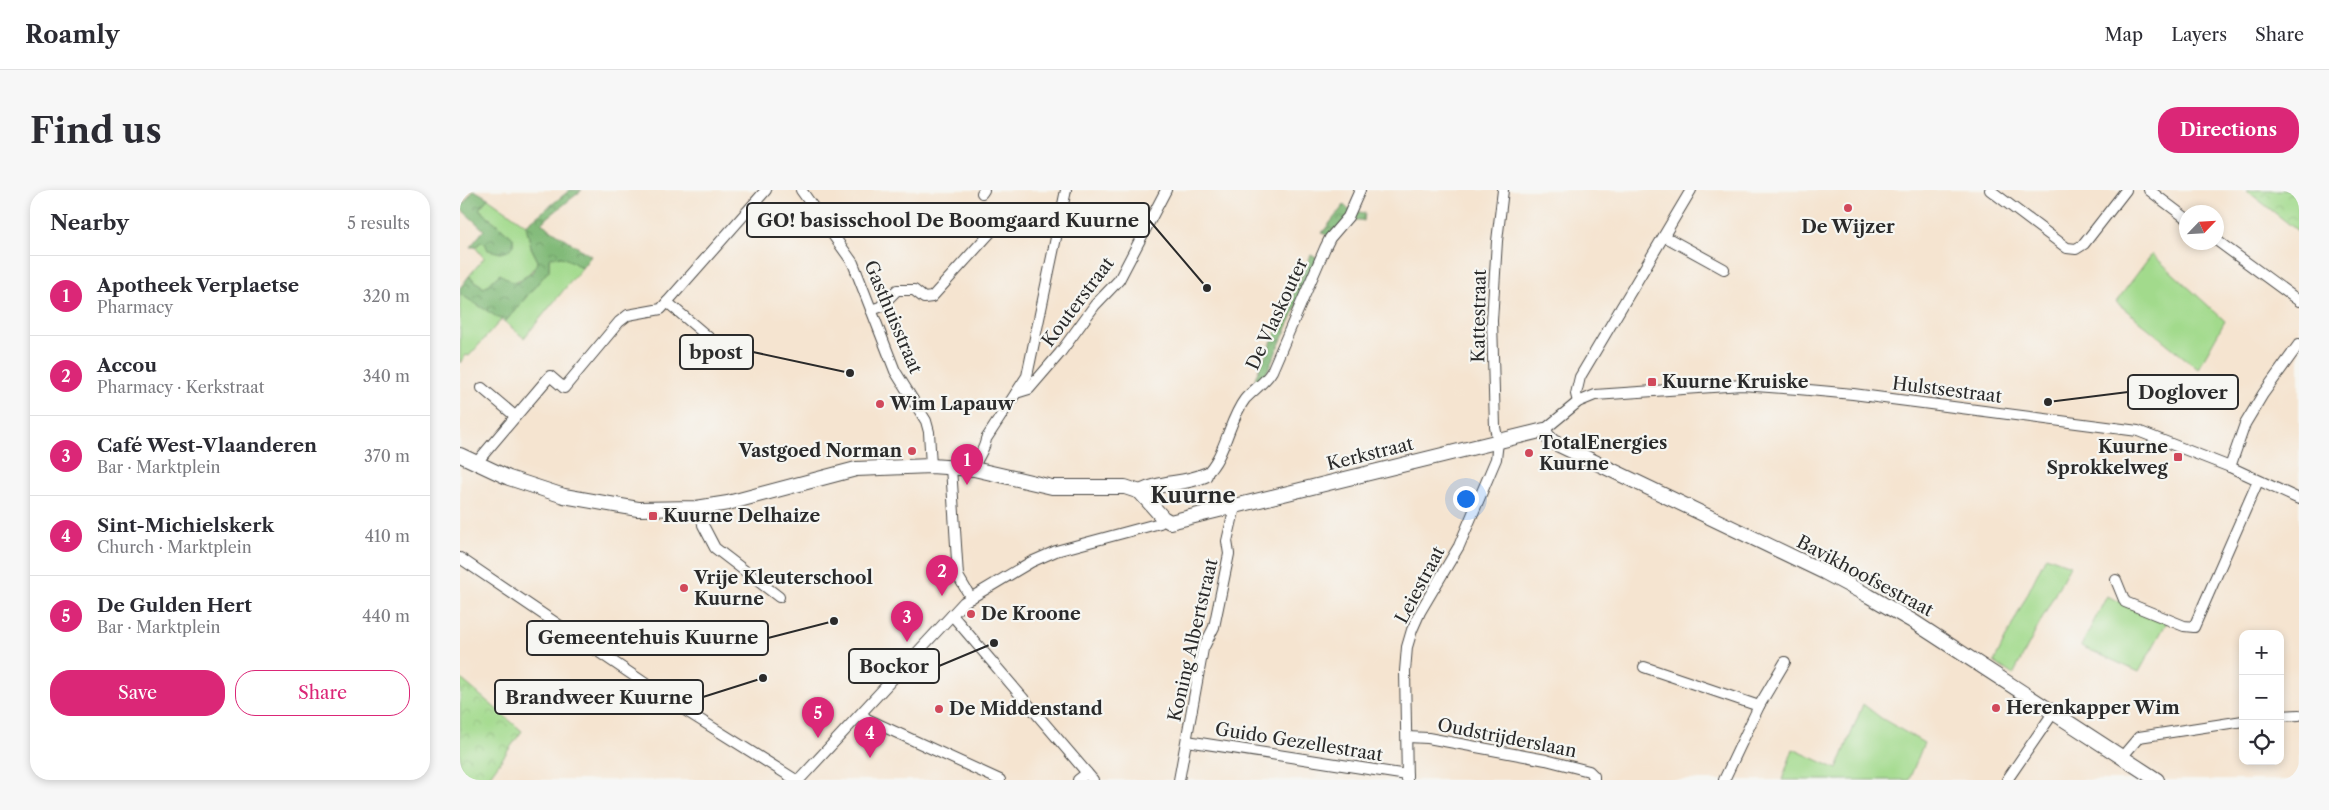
<!DOCTYPE html>
<meta charset="utf-8">
<style>
:root{--surface:#fff;--page:#f7f7f7;--text:#2b2b33;--muted:#7c7c81;--line:#e1e1e2;--accent:#db2777}
body{margin:0;font-family:"Libre Caslon Text",serif;background:var(--page);color:var(--text)}
.controls{position:absolute;right:15px;bottom:15px;display:grid;overflow:hidden;border-radius:10px;box-shadow:0 2px 8px #0003}
.controls button{width:45px;height:45px;display:grid;place-items:center;padding:0;border:0;border-bottom:1px solid var(--line);background:var(--surface);color:var(--text);font:25px sans-serif}
.compass{position:absolute;left:1719px;top:15px;width:45px;height:45px;border-radius:50%;background:var(--surface);box-shadow:0 2px 8px #0003;rotate:65deg}
.you{position:absolute;left:1005px;top:308px;width:18px;height:18px;margin:-12px;border:4px solid #fff;border-radius:50%;background:#1a73e8;box-shadow:0 0 0 8px #1a73e833}
.badge{display:grid;place-items:center;width:32px;height:32px;border-radius:50%;background:var(--accent);color:#fff;font-size:16px;font-weight:700}
.pin{position:absolute;translate:-50% -41px;filter:drop-shadow(0 1px 2px #0008)}
.pin::after{content:'';position:absolute;top:26px;width:18px;height:15px;background:inherit;clip-path:polygon(0 0,100% 0,50% 100%)}
.list{margin:0;padding:0;list-style:none}
h2{display:flex;justify-content:space-between;align-items:center;height:65px;margin:0;padding:0 20px;font-size:21px}
h2 small{font-size:16px;font-weight:400;color:var(--muted)}
.list li{display:grid;grid-template-columns:32px 1fr auto;gap:15px;align-items:center;box-sizing:border-box;height:80px;padding:0 20px;border-top:1px solid var(--line)}
.list b{display:block;font-size:19px;white-space:nowrap}
.list p{margin:0;font-size:16px;white-space:nowrap;color:var(--muted)}
.list em{font-size:16px;font-style:normal;color:var(--muted)}
.actions{display:flex;gap:10px;padding:15px 20px}
.actions a{flex:1;padding:11px 0;border:1px solid var(--accent);border-radius:20px;text-align:center;font-size:18px;color:var(--accent)}
.actions .main{background:var(--accent);color:#fff}
.icon{flex:none;width:28px;height:28px;fill:none;stroke:currentColor;stroke-width:2;stroke-linecap:round;stroke-linejoin:round}
.map{position:relative;flex:none;width:1839px;height:590px;overflow:hidden;border-radius:20px}
header{display:flex;align-items:center;gap:30px;box-sizing:border-box;height:70px;padding:0 25px;background:var(--surface);border-bottom:1px solid var(--line)}
header strong{font-size:24px}
nav{display:flex;gap:28px;margin-inline-start:auto;font-size:18px}
.intro{display:flex;align-items:center;justify-content:space-between;box-sizing:border-box;height:120px;padding:0 30px}
h1{margin:0;font-size:35px}
.button{padding:12px 22px;border-radius:20px;background:var(--accent);color:#fff;font-size:18px;font-weight:700}
main{display:flex;gap:30px;padding:0 30px}
aside{flex:1;background:var(--surface);border-radius:20px;box-shadow:0 2px 8px #0003}
.map>svg:first-child{display:block}
.green{fill:#a2da8c;stroke:#66825c}
.forest{fill:url(#forest-crowns);stroke:#567252}
.park{fill:url(#park-crowns);stroke:#66825c}
.lines{fill:none;stroke-linecap:round;stroke-linejoin:round}
.street-casing{stroke:#494744;stroke-width:12}
.secondary-casing{stroke:#494744;stroke-width:16}
.street{stroke:#fff;stroke-width:10}
.secondary{stroke:#fff;stroke-width:14}
.poi-dot{fill:#d1495b;stroke:#f6f6f2;stroke-width:2}
.labels{text-anchor:middle;dominant-baseline:central;stroke-width:4.5;stroke-linejoin:round;paint-order:stroke}
.poi-label{font-size:18px;font-weight:bold;fill:#2b2b2b;stroke:#f6f6f2;text-anchor:start}
.street-label{font-size:18px;fill:#2b2b2b;stroke:#f6f6f2}
.district-label{font-size:22px;font-weight:bold;fill:#2b2b2b;stroke:#f6f6f2}
.leader{fill:none;stroke:#2b2b2b;stroke-width:2}
.callout-dot{fill:#2b2b2b;stroke:#f6f6f2;stroke-width:2}
.callout{fill:#f6f6f2;stroke:#2b2b2b;stroke-width:2}
.callout-label{font-size:19px;text-anchor:middle;font-weight:bold;fill:#2b2b2b}
</style>
<header>
<strong>Roamly</strong>
<nav><a>Map</a><a>Layers</a><a>Share</a></nav>
</header>
<div class="intro"><h1>Find us</h1><a class="button">Directions</a></div>
<main>
<aside>
<h2>Nearby<small>5 results</small></h2>
<ul class="list">
<li><span class="badge">1</span><div><b>Apotheek Verplaetse</b><p>Pharmacy</p></div><em>320 m</em></li>
<li><span class="badge">2</span><div><b>Accou</b><p>Pharmacy · Kerkstraat</p></div><em>340 m</em></li>
<li><span class="badge">3</span><div><b>Café West-Vlaanderen</b><p>Bar · Marktplein</p></div><em>370 m</em></li>
<li><span class="badge">4</span><div><b>Sint-Michielskerk</b><p>Church · Marktplein</p></div><em>410 m</em></li>
<li><span class="badge">5</span><div><b>De Gulden Hert</b><p>Bar · Marktplein</p></div><em>440 m</em></li>
</ul>
<div class="actions"><a class="main">Save</a><a>Share</a></div>
</aside>
<div class="map">
<svg width="1839" height="590" viewBox="0 0 1839 590">
<defs>
<pattern id="forest-crowns" width="20" height="18" patternUnits="userSpaceOnUse" patternTransform="scale(1.25)"><rect width="20" height="18" fill="#81ba78"/><path d="M2 6a3 3 0 1 1 6 0M12 15a3 3 0 1 1 6 0" fill="none" stroke="#6a9763"/></pattern>
<pattern id="park-crowns" width="20" height="18" patternUnits="userSpaceOnUse" patternTransform="scale(1.25)"><rect width="20" height="18" fill="#a2da8c"/><path d="M2 6a3 3 0 1 1 6 0M12 15a3 3 0 1 1 6 0" fill="none" stroke="#8cbb79"/></pattern>
</defs>
<rect width="100%" height="100%" fill="#f6f6f2"/>
<filter id="ink" filterUnits="userSpaceOnUse"><feTurbulence type="fractalNoise" baseFrequency=".02" numOctaves="2"/><feDisplacementMap in="SourceGraphic" scale="10" xChannelSelector="R" yChannelSelector="G"/><feConvolveMatrix kernelMatrix="1 2 1 2 8 2 1 2 1" color-interpolation-filters="sRGB"/></filter>
<filter id="wash" filterUnits="userSpaceOnUse"><feTurbulence type="fractalNoise" baseFrequency=".0096" numOctaves="4" result="noise"/><feDisplacementMap in="SourceGraphic" scale="20" xChannelSelector="R" yChannelSelector="G"/><feGaussianBlur stdDeviation="1.12" result="paint"/><feColorMatrix in="noise" values="0 0 0 0 0 0 0 0 0 0 0 0 0 0 0 0 0 1.4 0 .05"/><feComposite in="paint" operator="in"/></filter>
<g filter="url(#wash)">
<rect width="100%" height="100%" fill="#f5e4d0"/>
<g class="green">
<path d="M28,8L66,35L71,57L78,71C65,95 48,93 24,98L9,86L24,68L15,57L21,52L53,55V48L19,19Z"/>
<polygon points="1692,64 1765,131 1738,179 1656,112"/>
<polygon points="94,66 105,67 122,78 64,148 45,132 89,80 89,69"/>
<polygon points="0,104 42,129 9,166 6,165 0,173"/>
<polygon points="1586,366 1610,375 1553,485 1534,472"/>
<polygon points="1647,406 1707,432 1679,482 1621,456"/>
<polygon points="1403,514 1421,528 1464,553 1449,590 1322,590 1333,559 1377,579"/>
</g>
<g class="forest">
<polygon points="14,0 28,8 19,19 53,48 53,55 48,61 41,63 28,60 25,53 21,52 15,57 10,57 24,40 0,18"/>
<path d="M110,0H122L81,33L131,66L122,78C111,72 101,62 89,69V80L45,132L0,104V98L9,86L24,98L40,84L52,92H59L73,81L78,71L71,57L66,35Z"/>
<path d="M884,15L889,20L905,23L904,31C889,26 883,40 876,50L862,43Z"/>
<polygon points="851,65 858,69 803,191 795,188"/>
</g>
<g class="park">
<polygon points="1786,0 1839,0 1839,42"/>
<polygon points="0,488 62,541 27,590 0,590"/>
</g>
</g>
<g filter="url(#ink)">
<g class="lines">
<g class="street-casing">
<g id="street">
<polyline points="341,0 393,73 435,181 466,231 469,242 471,276"/>
<polyline points="1530,0 1607,58 1616,59 1624,54 1666,0"/>
<polyline points="1689,0 1726,28"/>
<polyline points="522,3 524,0"/>
<polyline points="1204,46 1264,79"/>
<polyline points="1756,50 1839,111"/>
<polyline points="207,112 280,174"/>
<polyline points="411,120 420,117 437,100 454,100 464,108 472,107 539,33"/>
<polyline points="22,198 55,226"/>
<polyline points="556,203 569,199 600,163 635,115 659,90 706,0"/>
<polyline points="1118,212 1116,204 1120,187 1231,0"/>
<polyline points="1084,240 1118,212 1135,205 1282,195 1338,199 1393,204 1678,241 1770,277 1839,309"/>
<polyline points="17,272 90,186 104,198 159,132 168,125 201,119 306,0"/>
<polyline points="491,277 498,386 511,408"/>
<polyline points="1770,277 1785,234 1803,204 1839,154"/>
<path d="M514,279C516,268 525,260 526,249L567,186L606,0"/>
<path d="M745,285C766,266 768,231 785,209C794,199 805,193 812,181L865,58L870,48L888,27L900,0"/>
<polyline points="242,317 243,335 255,358 319,407"/>
<polyline points="0,368 223,519 336,590"/>
<polyline points="1656,390 1665,412 1724,436 1734,437 1798,291"/>
<polyline points="492,425 633,590"/>
<polyline points="1184,477 1299,516"/>
<polyline points="402,524 407,529 540,590"/>
<polyline points="1820,526 1839,525"/>
<polyline points="947,547 968,548 1086,570 1129,581 1134,586 1134,590"/>
<polyline points="727,551 947,585"/>
<polyline points="1662,567 1679,547 1783,531"/>
<polyline points="339,590 504,412 571,372 596,361 700,333 703,328"/>
<polyline points="618,590 627,583"/>
<polyline points="719,590 743,459 754,437 769,364 767,351 775,317"/>
<polyline points="947,590 945,481 947,457 952,440 960,422 999,356 1036,269 1038,252 1035,237 1032,131 1037,51 1043,0"/>
<polyline points="1264,590 1299,516 1325,472"/>
<polyline points="1547,590 1593,523"/>
</g>
</g>
<g class="secondary-casing">
<g id="secondary">
<polyline points="0,265 49,288 104,306 178,319 236,318 268,313 396,279 471,276 514,279 592,297 665,297 680,302 703,328 710,332 1084,240 1087,246 1093,252 1364,382 1409,406 1454,432 1697,590"/>
<path d="M680,302C701,291 724,295 745,285"/>
</g>
</g>
<use href="#street" class="street"/>
<use href="#secondary" class="secondary"/>
</g>
</g>
<g class="poi-dot">
<circle cx="1388" cy="18" r="5"/>
<rect x="1187" y="187" width="10" height="10" rx="2.5"/>
<circle cx="420" cy="214" r="5"/>
<circle cx="452" cy="261" r="5"/>
<circle cx="1069" cy="263" r="5"/>
<rect x="1713" y="262" width="10" height="10" rx="2.5"/>
<rect x="188" y="321" width="10" height="10" rx="2.5"/>
<circle cx="224" cy="398" r="5"/>
<circle cx="511" cy="424" r="5"/>
<circle cx="1536" cy="518" r="5"/>
<circle cx="479" cy="519" r="5"/>
</g>
<g class="labels">
<g class="poi-label">
<text x="1388" y="37" text-anchor="middle">De Wijzer</text>
<text x="1202" y="192">Kuurne Kruiske</text>
<text x="430" y="214">Wim Lapauw</text>
<text x="1079" y="253">TotalEnergies<tspan x="1079" dy="21">Kuurne</tspan></text>
<text x="1708" y="257" text-anchor="end">Kuurne<tspan x="1708" dy="21">Sprokkelweg</tspan></text>
<text x="442" y="261" text-anchor="end">Vastgoed Norman</text>
<text x="203" y="326">Kuurne Delhaize</text>
<text x="234" y="388">Vrije Kleuterschool<tspan x="234" dy="21">Kuurne</tspan></text>
<text x="521" y="424">De Kroone</text>
<text x="1546" y="518">Herenkapper Wim</text>
<text x="489" y="519">De Middenstand</text>
</g>
<g class="street-label">
<text transform="translate(618 112) rotate(-53)">Kouterstraat</text>
<text transform="translate(817 124) rotate(-65)">De Vlaskouter</text>
<text transform="translate(1019 126) rotate(-89)">Kattestraat</text>
<text transform="translate(433 127) rotate(67)">Gasthuisstraat</text>
<text transform="translate(1487 200) rotate(7)">Hulstsestraat</text>
<text transform="translate(910 264) rotate(-14)">Kerkstraat</text>
<text transform="translate(1405 386) rotate(28)">Bavikhoofsestraat</text>
<text transform="translate(960 395) rotate(-62)">Leiestraat</text>
<text transform="translate(733 450) rotate(-77)">Koning Albertstraat</text>
<text transform="translate(1047 548) rotate(11)">Oudstrijderslaan</text>
<text transform="translate(839 552) rotate(9)">Guido Gezellestraat</text>
</g>
<g class="district-label">
<text x="733" y="305">Kuurne</text>
</g>
</g>
<path class="leader" d="M747 98L689 30M390 183L293 162M1588 212L1668 202M374 431L308 448M534 453L479 476M303 488L243 507"/>
<g class="callout-dot">
<circle cx="747" cy="98" r="5"/>
<circle cx="390" cy="183" r="5"/>
<circle cx="1588" cy="212" r="5"/>
<circle cx="374" cy="431" r="5"/>
<circle cx="534" cy="453" r="5"/>
<circle cx="303" cy="488" r="5"/>
</g>
<g class="callout">
<rect x="287" y="13" width="402" height="34" rx="5"/>
<rect x="220" y="145" width="73" height="34" rx="5"/>
<rect x="1668" y="185" width="110" height="34" rx="5"/>
<rect x="67" y="431" width="241" height="34" rx="5"/>
<rect x="389" y="459" width="90" height="34" rx="5"/>
<rect x="35" y="490" width="208" height="34" rx="5"/>
</g>
<g class="callout-label">
<text x="488" y="37">GO! basisschool De Boomgaard Kuurne</text>
<text x="256" y="169">bpost</text>
<text x="1723" y="209">Doglover</text>
<text x="188" y="454">Gemeentehuis Kuurne</text>
<text x="434" y="483">Bockor</text>
<text x="139" y="514">Brandweer Kuurne</text>
</g>
</svg>
<div class="controls">
<button>+</button>
<button>−</button>
<button><svg class="icon" aria-label="locate" viewBox="0 0 24 24"><circle cx="12" cy="12" r="6"/><path d="M12 2v4M12 18v4M2 12h4M18 12h4"/></svg></button>
</div>
<svg class="compass" viewBox="-18 -18 36 36"><path d="M0-13l5 13h-10z" fill="#e53935"/><path d="M0 13l5-13h-10z" fill="#7c7c81"/></svg>
<div class="you"></div>
<div class="pin badge" style="left:507px;top:295px">1</div>
<div class="pin badge" style="left:482px;top:406px">2</div>
<div class="pin badge" style="left:447px;top:452px">3</div>
<div class="pin badge" style="left:410px;top:568px">4</div>
<div class="pin badge" style="left:358px;top:548px">5</div>
</div>
</main>
